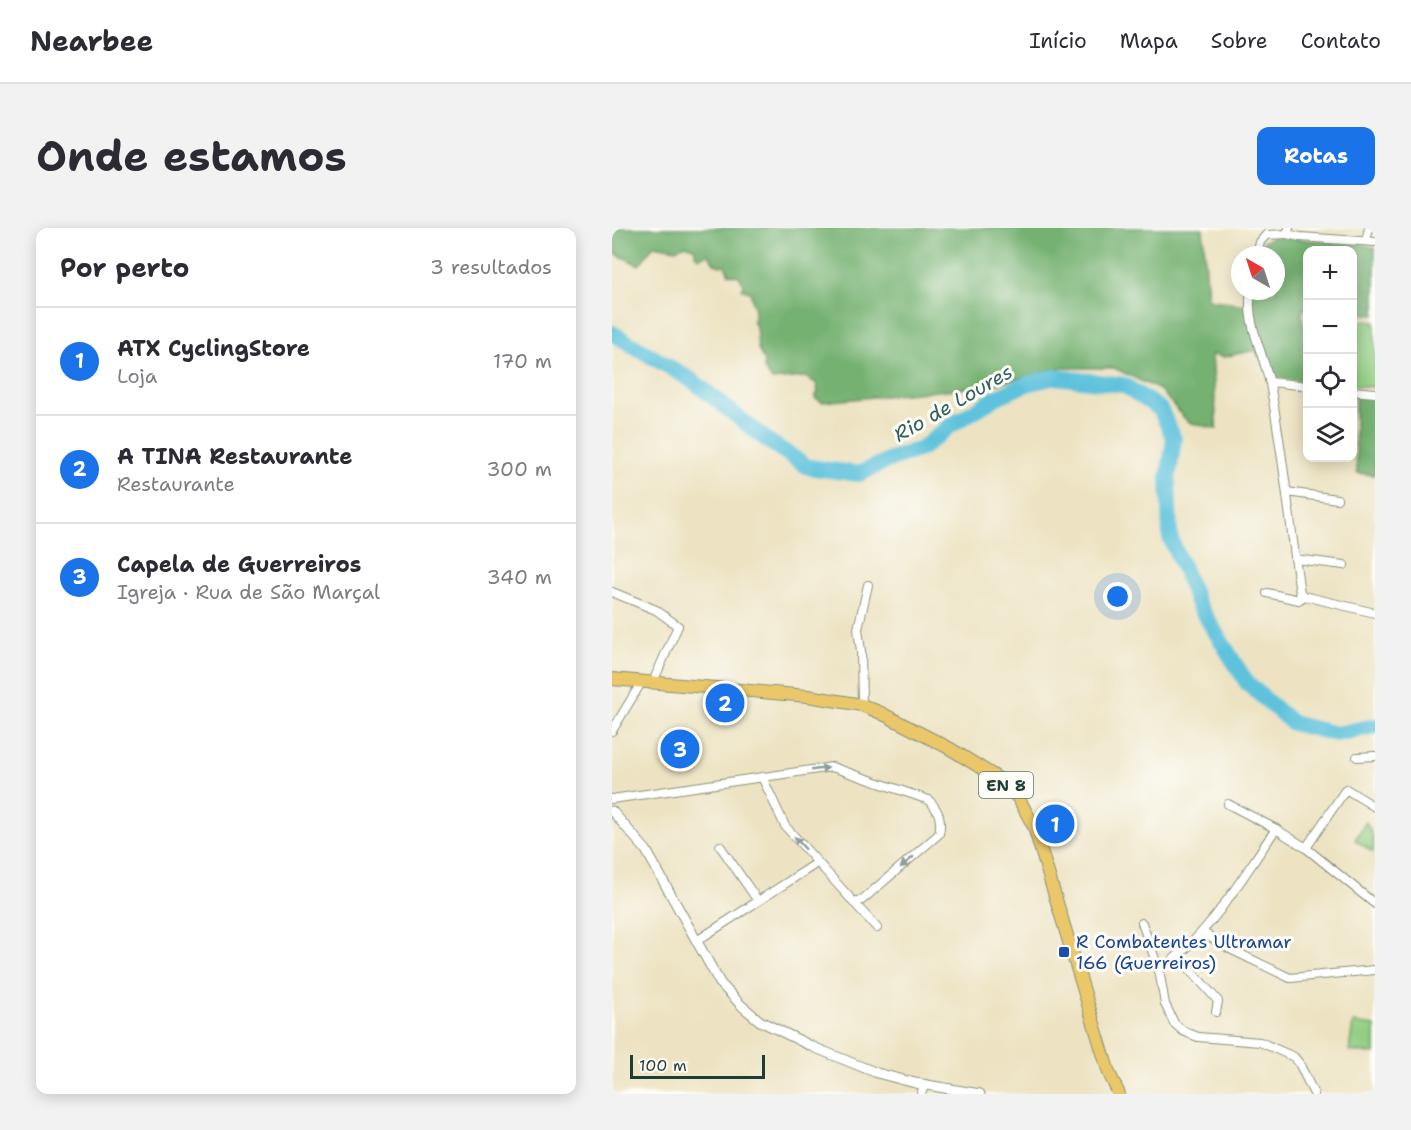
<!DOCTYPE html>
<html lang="pt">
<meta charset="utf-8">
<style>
:root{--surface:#fff;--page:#f2f2f3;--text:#2b2b33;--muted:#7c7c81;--line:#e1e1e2;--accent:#1a73e8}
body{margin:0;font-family:"Shantell Sans",sans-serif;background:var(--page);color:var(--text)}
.controls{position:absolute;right:18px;top:18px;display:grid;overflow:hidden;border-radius:12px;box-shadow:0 3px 15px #0003}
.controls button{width:54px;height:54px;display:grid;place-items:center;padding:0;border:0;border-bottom:2px solid var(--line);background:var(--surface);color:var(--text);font:30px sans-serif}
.compass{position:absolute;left:619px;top:18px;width:54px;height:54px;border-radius:50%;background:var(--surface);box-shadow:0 3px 15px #0003;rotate:321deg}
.scale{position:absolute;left:18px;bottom:15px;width:135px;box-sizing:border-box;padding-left:6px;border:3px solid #1f3d34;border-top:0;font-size:16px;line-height:21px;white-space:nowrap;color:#1f3d34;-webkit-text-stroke:4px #fdfcf7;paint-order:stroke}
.you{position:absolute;left:506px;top:369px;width:21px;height:21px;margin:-15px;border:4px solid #fff;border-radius:50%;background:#1a73e8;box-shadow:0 0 0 9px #1a73e833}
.badge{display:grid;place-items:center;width:39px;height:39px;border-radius:50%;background:var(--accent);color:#fff;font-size:20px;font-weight:700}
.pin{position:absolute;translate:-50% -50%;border:3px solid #fff;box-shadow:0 2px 6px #0006}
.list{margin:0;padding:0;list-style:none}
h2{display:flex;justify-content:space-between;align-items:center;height:78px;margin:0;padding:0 24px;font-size:26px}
h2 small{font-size:20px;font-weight:400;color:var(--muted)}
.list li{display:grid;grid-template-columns:39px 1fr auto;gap:18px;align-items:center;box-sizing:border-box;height:108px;padding:0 24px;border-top:2px solid var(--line)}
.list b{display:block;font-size:22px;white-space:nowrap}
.list p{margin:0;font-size:20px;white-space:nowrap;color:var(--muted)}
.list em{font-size:20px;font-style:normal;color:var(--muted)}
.icon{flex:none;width:33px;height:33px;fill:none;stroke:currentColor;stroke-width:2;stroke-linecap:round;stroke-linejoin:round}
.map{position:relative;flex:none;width:763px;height:866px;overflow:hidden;border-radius:12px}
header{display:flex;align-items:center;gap:36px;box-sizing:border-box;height:84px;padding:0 30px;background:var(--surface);border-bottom:2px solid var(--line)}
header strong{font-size:28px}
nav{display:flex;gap:33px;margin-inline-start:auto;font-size:21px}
.intro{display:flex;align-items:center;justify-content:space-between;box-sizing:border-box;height:144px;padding:0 36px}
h1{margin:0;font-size:42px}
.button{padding:15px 27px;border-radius:12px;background:var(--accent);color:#fff;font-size:21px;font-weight:700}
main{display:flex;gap:36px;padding:0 36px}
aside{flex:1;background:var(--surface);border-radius:12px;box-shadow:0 3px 15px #0003}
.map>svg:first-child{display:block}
.green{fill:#92ce83;stroke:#58865c;stroke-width:1.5}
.forest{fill:#75b171;stroke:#4a7752;stroke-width:1.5}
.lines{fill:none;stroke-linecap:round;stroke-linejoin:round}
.river{stroke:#5ec2dc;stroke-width:16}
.minor-casing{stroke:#86907b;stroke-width:10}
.tertiary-casing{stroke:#86907b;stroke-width:11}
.primary-casing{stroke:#86907b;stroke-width:14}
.minor{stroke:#fff;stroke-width:8}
.tertiary{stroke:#fff;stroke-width:9}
.primary{stroke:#eac769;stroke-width:12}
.oneway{fill:#8f9e9a}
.transit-dot{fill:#1a4fb4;stroke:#fdfcf7;stroke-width:2}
.labels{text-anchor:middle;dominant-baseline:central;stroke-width:6;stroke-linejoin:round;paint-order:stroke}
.shield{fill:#fdfcf7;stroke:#62766e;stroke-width:1.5}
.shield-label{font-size:16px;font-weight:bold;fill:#1f3d34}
.transit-label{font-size:18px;fill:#164399;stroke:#fdfcf7;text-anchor:start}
.water-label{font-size:20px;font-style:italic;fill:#2f5e5e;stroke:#fdfcf7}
</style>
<header>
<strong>Nearbee</strong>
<nav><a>Início</a><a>Mapa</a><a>Sobre</a><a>Contato</a></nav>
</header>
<div class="intro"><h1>Onde estamos</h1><a class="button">Rotas</a></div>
<main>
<aside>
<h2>Por perto<small>3 resultados</small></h2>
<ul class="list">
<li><span class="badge">1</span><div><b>ATX CyclingStore</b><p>Loja</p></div><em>170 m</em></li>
<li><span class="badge">2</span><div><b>A TINA Restaurante</b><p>Restaurante</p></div><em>300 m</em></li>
<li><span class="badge">3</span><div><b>Capela de Guerreiros</b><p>Igreja · Rua de São Marçal</p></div><em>340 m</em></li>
</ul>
</aside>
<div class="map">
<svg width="763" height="866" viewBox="0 0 763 866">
<rect width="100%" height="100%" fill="#fdfcf7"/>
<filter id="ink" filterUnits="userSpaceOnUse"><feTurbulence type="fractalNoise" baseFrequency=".0167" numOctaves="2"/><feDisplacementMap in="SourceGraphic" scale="12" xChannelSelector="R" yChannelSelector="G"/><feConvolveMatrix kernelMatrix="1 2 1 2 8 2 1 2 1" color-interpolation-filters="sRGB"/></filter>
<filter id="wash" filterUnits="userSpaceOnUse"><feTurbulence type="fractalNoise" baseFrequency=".008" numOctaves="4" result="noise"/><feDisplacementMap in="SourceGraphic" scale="24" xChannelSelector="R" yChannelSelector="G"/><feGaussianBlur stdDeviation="1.35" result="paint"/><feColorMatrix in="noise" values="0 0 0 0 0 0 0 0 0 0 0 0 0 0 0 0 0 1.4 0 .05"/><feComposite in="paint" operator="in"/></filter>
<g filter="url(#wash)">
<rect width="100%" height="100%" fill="#ede3c2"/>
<g class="green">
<polygon points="741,92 763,94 763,159 741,158"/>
<path d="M754,594C760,604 763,613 761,624L743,612Z"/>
<polygon points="741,795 763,798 763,826 737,823"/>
</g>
<g class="forest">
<path d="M0,0H591L596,71L633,77L639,71L640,63H664V27H647L649,15L661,9L749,16L763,20V87L741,85L740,22H696L695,81H691L690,89L695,115V154C660,150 661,153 644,122L611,129L600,126L605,201L576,194L548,162L502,140H448L377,158L210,174L203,170L206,163L204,155L193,149L160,152L152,141V133L146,121L144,98L141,93L143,82L138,64L130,61L132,57L127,48L117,46L113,37L108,38L102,35L96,26L87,30L83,27V21L74,17L64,21L42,17L27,37L0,24Z"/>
<polygon points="743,165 763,167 763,247 745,245 743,203"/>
</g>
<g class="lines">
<polyline class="river" points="0,105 81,153 156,213 196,239 247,246 281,230 309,221 338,198 385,169 415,156 443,149 512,157 548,181 562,211 556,250 558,309 586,376 635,455 680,495 724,506 763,498"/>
</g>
</g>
<g filter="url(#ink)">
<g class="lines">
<g class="minor-casing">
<g id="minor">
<polyline points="675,6 688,9 763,14"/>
<polyline points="754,13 757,0"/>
<polyline points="645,27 648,14 654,7 675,6 677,0"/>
<path d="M639,63C633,94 652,126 658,156C671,225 678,295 688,365L692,368L763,385"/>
<polyline points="658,154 696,158"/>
<polyline points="740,163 763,165"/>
<polyline points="675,264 725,271"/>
<polyline points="683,331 732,337"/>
<polyline points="0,364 44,382 66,398 40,456"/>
<polyline points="655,365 687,372 692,368"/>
<polyline points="250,477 249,423 246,401 256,357"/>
<polyline points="0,503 29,455"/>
<polyline points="745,529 763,528"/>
<polyline points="150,549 173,598 265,700"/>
<path d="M0,571L220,539L317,572C327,583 330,591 327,606L250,672L241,674"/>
<polyline points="616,576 664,601 694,620 763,676"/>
<polyline points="108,618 146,673"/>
<polyline points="694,620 734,561 763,579"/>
<polyline points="530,695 547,742 553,776 562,795 571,803 586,809 648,814 682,829 687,835 702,866"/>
<polyline points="590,704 618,721 678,750 763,742"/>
<polyline points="86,712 205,635"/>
<polyline points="567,729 606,773 604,784"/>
<path d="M547,742C598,708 629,650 664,601"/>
<polyline points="309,866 313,856"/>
</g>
</g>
<g class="tertiary-casing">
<polyline id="tertiary" points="0,583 34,622 108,755 130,778 148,793 201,819 265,845 303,855 368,866"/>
</g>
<g class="primary-casing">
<polyline id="primary" points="0,451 196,468 250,477 269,485 337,520 392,554 407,571 422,599 497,845 507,866"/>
</g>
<use href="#minor" class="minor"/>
<use href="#tertiary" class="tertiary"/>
<use href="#primary" class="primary"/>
</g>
<defs><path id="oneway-solid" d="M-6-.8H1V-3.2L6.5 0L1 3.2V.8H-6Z" transform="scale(1.5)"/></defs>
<g class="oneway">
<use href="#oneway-solid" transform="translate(208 541) rotate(-8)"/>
<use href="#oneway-solid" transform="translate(188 615) rotate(-132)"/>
<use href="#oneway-solid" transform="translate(295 634) rotate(140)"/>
</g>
</g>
<rect class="transit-dot" x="446" y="718" width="12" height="12" rx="3"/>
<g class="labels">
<rect class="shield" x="367" y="544" width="54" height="26" rx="4.5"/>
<g class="shield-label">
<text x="394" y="557">EN 8</text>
</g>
<g class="transit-label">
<text x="464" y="714">R Combatentes Ultramar<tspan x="464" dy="21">166 (Guerreiros)</tspan></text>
</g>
<g class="water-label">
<text transform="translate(341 175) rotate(-30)">Rio de Loures</text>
</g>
</g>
</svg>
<div class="controls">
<button>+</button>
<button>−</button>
<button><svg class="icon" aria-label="locate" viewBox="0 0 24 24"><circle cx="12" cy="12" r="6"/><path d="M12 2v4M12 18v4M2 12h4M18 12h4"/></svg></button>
<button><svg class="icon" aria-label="layers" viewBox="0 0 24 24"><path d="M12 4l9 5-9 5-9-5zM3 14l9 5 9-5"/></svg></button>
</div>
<svg class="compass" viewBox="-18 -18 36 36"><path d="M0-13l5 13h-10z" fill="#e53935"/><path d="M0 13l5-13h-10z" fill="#7c7c81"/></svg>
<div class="scale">100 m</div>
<div class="you"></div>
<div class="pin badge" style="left:443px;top:596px">1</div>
<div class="pin badge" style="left:113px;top:475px">2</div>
<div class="pin badge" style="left:68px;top:521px">3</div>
</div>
</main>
